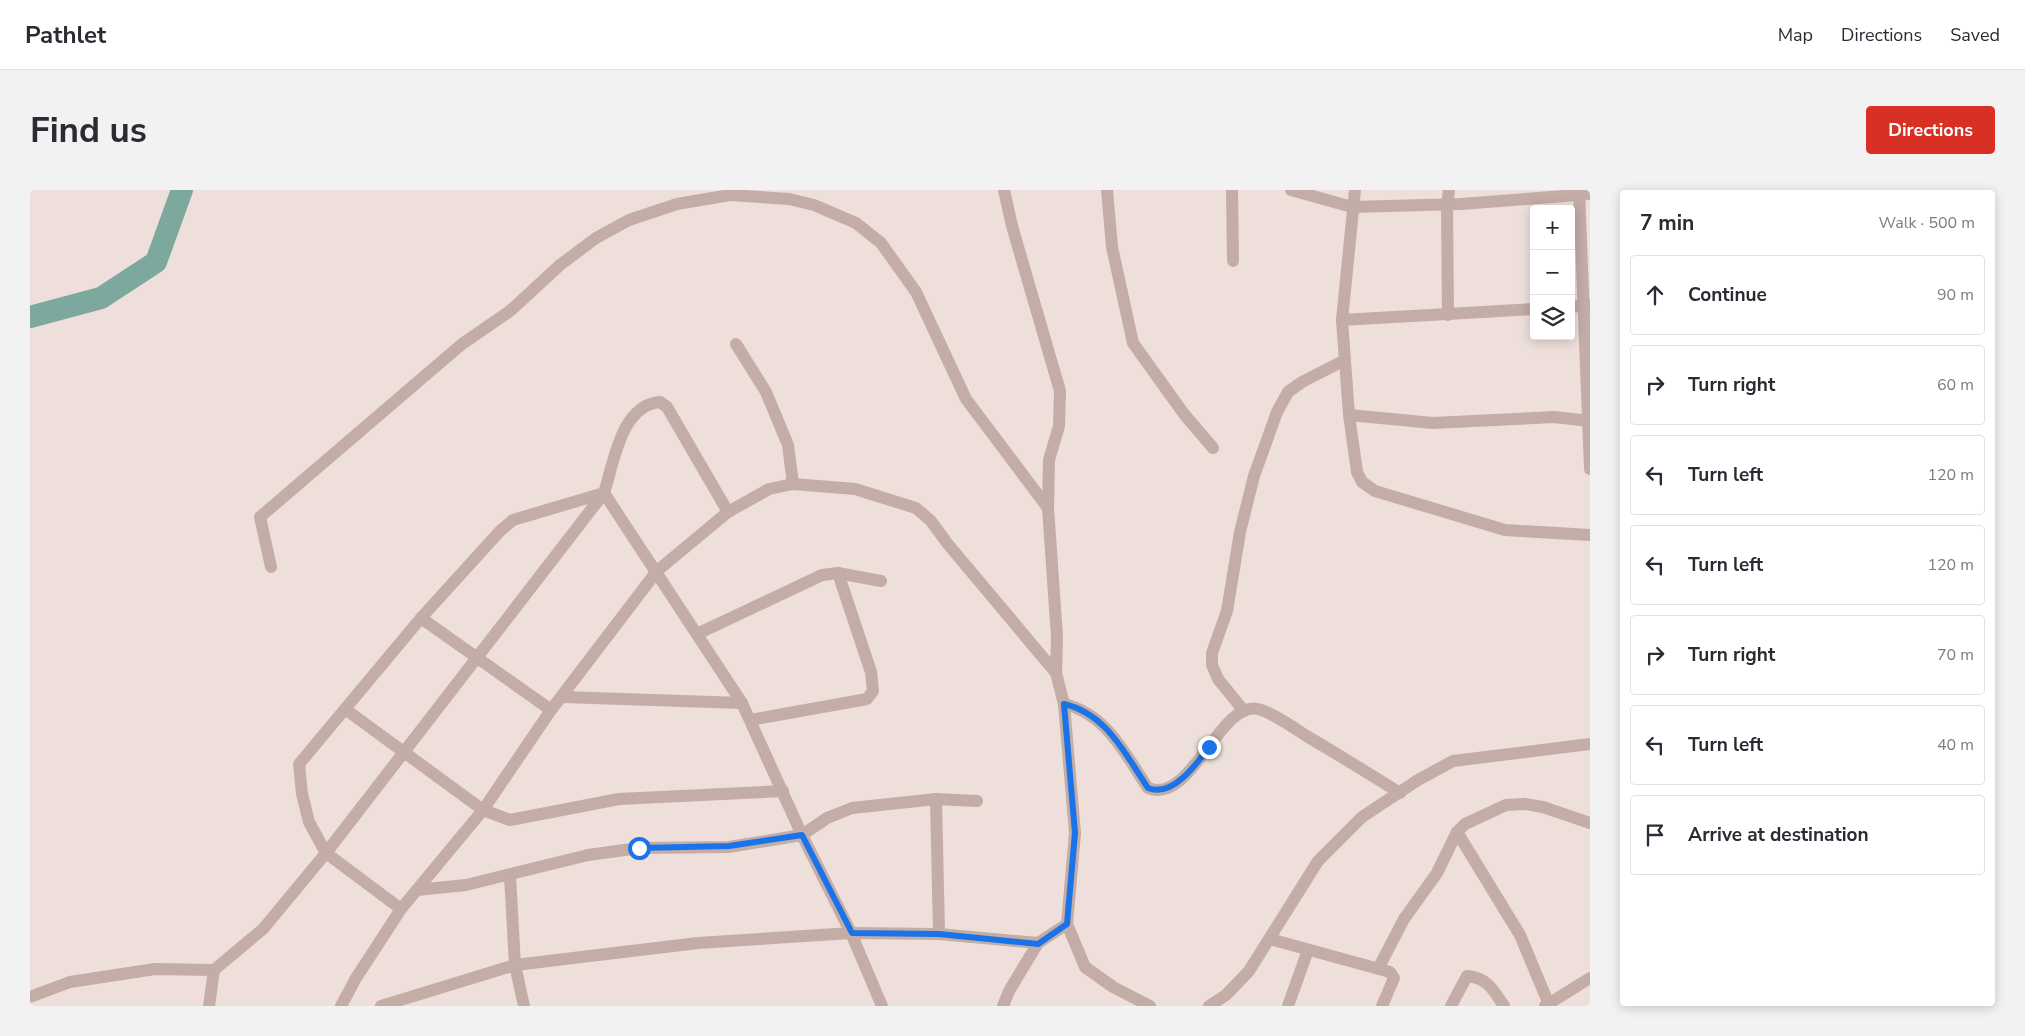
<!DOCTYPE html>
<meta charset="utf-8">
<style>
:root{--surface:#fff;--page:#f2f2f3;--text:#2b2b33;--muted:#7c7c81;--line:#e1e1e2;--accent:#d93025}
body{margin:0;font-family:"Nunito Sans",sans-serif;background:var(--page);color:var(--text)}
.controls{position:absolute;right:15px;top:15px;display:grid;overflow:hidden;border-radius:5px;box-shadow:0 2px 12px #0003}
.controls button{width:45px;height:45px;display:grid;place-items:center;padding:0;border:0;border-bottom:1px solid var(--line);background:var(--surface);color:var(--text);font:25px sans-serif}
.stop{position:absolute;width:15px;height:15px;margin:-11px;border:4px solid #1a73e8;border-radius:50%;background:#fff}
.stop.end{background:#1a73e8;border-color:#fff;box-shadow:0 1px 5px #0008}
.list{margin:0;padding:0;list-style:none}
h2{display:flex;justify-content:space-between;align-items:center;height:65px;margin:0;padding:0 20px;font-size:21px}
h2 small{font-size:16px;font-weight:400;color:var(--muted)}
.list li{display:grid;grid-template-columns:32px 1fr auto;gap:15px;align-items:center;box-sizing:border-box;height:80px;margin:0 10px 10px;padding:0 10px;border:1px solid var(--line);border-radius:5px}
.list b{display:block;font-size:19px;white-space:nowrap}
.list em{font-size:16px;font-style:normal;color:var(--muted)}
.icon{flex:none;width:28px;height:28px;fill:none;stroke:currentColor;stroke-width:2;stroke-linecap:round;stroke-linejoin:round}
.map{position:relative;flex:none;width:1560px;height:816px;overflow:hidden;border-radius:5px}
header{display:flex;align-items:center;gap:30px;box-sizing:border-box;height:70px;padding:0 25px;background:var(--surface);border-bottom:1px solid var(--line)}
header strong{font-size:24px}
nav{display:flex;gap:28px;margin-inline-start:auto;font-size:18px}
.intro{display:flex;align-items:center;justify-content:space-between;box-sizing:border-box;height:120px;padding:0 30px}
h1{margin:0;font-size:35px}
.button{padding:12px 22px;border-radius:5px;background:var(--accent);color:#fff;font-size:18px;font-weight:700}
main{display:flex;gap:30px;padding:0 30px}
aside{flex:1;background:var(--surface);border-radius:5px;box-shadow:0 2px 12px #0003}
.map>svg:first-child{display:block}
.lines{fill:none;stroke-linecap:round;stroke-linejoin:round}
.river{stroke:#7ca89d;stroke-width:22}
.minor{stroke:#c4aca7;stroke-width:12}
.route{stroke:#1a73e8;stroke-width:6}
</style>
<header>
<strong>Pathlet</strong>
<nav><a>Map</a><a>Directions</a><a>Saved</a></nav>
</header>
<div class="intro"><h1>Find us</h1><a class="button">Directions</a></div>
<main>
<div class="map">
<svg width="1560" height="816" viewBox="0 0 1560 816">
<rect width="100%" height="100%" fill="#eedfda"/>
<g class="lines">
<polyline class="river" points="0,127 71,108 126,72 152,0"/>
<g class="minor">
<polyline points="974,0 982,36 1030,201 1029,236 1019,270 1018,318 1027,447 1026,483 1034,514 1045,643 1037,734 1055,777 1083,797 1120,816"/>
<polyline points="1077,0 1082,57 1103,153 1154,224 1183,258"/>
<polyline points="1202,0 1203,71"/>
<polyline points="1261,0 1322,17 1431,14 1560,4"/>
<polyline points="1325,0 1312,130 1319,225 1327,282 1332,292 1345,301 1475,340 1560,345"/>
<polyline points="1549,0 1560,279"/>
<polyline points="1541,117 1560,115"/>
<polyline points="1418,125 1417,15 1419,0"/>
<polyline points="1312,130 1504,119"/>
<polyline points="706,154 736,202 758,255 763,294"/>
<polyline points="1319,225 1403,233 1524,227 1560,231"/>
<polyline points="574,303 712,513 772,645 821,743 852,816"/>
<polyline points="241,377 230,327 432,154 480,121 530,75 566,48 599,30 647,14 700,5 759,9 784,15 826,33 851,53 886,102 936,209 1018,318"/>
<polyline points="391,428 521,520"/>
<polyline points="667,444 792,385 808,383 851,391"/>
<polyline points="533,507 712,513"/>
<path d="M1034,514C1077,524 1095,564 1118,598C1161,616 1190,510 1228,519C1241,522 1263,537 1275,545C1307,564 1338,583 1370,603"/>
<polyline points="315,519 453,620 480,630 589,609 753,601"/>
<polyline points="1214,521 1188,489 1182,475 1182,463 1197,421 1210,342 1224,286 1247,222 1258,202 1272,192 1315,170"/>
<polyline points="720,530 837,509 843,501 841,482 808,383"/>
<polyline points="906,609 909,744"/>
<polyline points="1427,642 1490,745 1518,812"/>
<polyline points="480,686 485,775 494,816"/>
<polyline points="387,700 436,695 558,665 609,658 699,657 772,645 797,628 822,618 906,609 947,611"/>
<polyline points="371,719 296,663 279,632 272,604 269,574 391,428 470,341 483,330 574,303"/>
<polyline points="1240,749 1360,782 1364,788 1352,816"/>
<polyline points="1349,777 1374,729 1407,683 1427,642 1435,634 1476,615 1494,614 1513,617 1560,633"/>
<polyline points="0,807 40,792 125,779 184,780"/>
<path d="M179,816L184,780L233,739L296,663L574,303C584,272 591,215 630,212L637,217L698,322"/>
<polyline points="311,816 326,788 371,719 453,620 521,520 627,381 698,322 739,299 763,294 825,299 886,318 901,331 917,353 1026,483"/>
<polyline points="351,816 485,775 668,753 821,743 909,744 1008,753"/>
<polyline points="973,816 979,801 1008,753 1037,734"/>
<polyline points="1179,816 1196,805 1219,781 1288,671 1332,627 1388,590 1423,571 1560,554"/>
<polyline points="1258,816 1278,760"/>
<path d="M1421,816L1437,786C1458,788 1463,800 1474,816"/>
<polyline points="1515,816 1560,788"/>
</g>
</g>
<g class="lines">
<path class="route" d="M609,658L699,656L772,645L822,743L909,744L1008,754L1037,734L1045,643L1034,514C1077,524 1095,564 1118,598C1142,608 1166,575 1179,557"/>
</g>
</svg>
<div class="controls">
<button>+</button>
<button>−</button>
<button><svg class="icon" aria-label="layers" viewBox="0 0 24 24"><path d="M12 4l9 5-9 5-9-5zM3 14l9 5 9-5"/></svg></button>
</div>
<div class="stop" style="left:609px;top:658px"></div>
<div class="stop end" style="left:1179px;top:557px"></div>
</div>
<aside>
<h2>7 min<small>Walk · 500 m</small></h2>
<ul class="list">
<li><svg class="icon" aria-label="ahead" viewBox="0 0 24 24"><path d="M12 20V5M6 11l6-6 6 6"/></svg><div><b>Continue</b></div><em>90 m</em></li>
<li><svg class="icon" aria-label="right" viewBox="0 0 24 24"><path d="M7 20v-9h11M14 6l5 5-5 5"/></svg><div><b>Turn right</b></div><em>60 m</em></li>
<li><svg class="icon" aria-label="left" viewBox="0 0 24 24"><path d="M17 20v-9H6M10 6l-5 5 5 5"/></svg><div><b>Turn left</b></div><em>120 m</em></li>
<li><svg class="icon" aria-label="left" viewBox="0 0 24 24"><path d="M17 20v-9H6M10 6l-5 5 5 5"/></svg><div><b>Turn left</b></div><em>120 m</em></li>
<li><svg class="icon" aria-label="right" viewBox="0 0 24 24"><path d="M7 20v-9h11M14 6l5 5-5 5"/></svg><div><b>Turn right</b></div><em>70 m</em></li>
<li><svg class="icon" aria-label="left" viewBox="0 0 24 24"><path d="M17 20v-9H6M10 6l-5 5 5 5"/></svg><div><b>Turn left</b></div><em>40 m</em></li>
<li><svg class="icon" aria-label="arrive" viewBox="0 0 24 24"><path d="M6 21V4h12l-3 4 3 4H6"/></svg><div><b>Arrive at destination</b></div></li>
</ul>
</aside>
</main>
